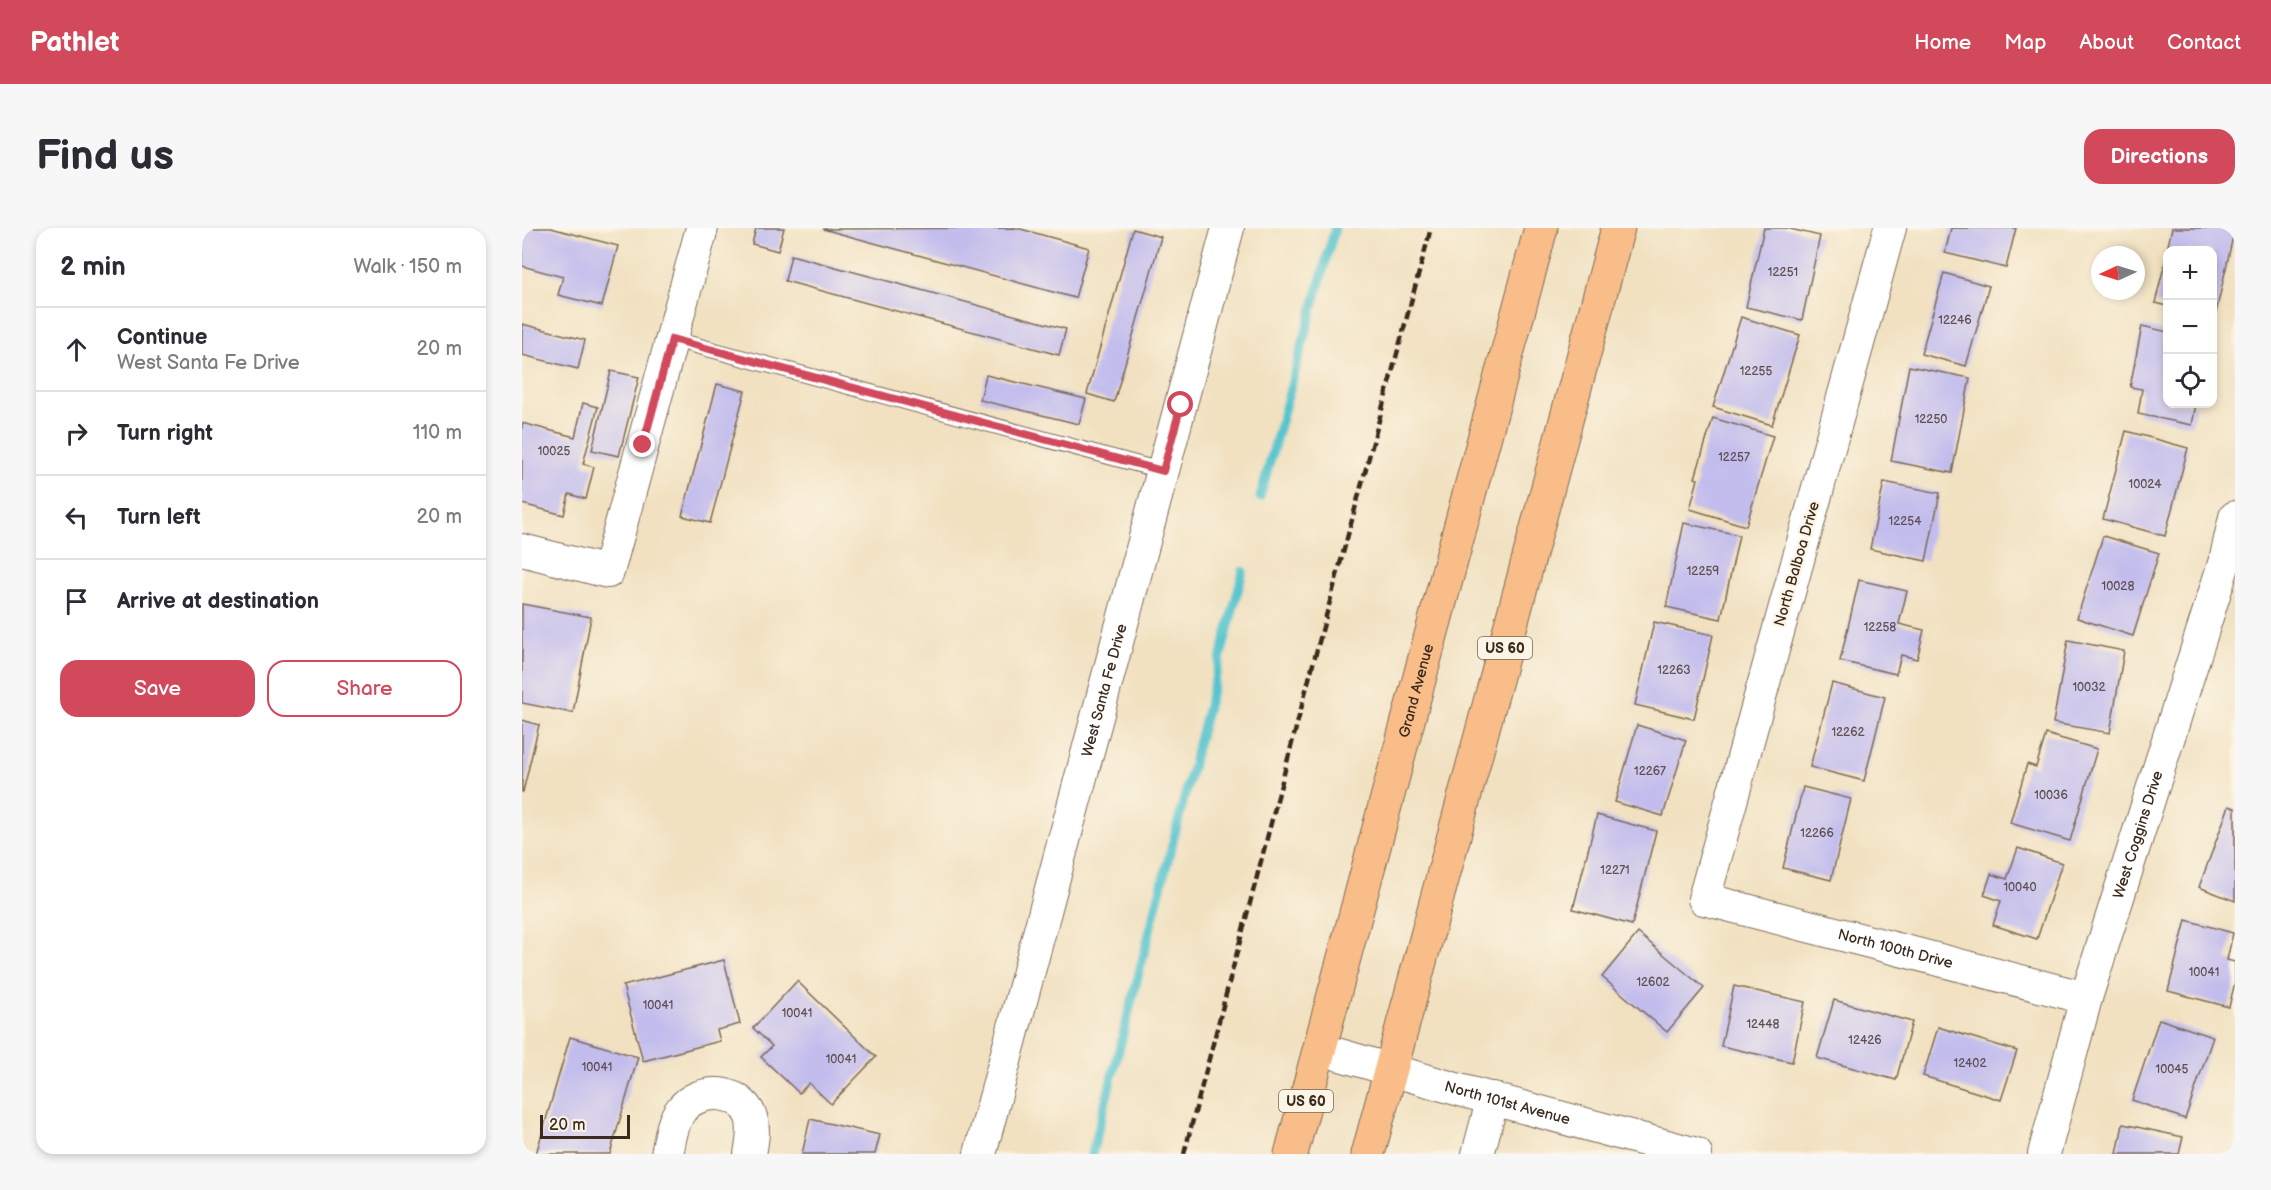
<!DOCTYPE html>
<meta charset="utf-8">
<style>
:root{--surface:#fff;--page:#f7f7f7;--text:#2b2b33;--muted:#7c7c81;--line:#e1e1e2;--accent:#d1495b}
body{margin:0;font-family:"Balsamiq Sans",sans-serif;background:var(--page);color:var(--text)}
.controls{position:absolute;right:18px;top:18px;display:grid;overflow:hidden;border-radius:12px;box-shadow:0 3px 9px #0003}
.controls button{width:54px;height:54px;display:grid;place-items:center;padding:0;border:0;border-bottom:2px solid var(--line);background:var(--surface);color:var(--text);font:30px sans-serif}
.compass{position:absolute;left:1569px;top:18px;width:54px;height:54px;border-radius:50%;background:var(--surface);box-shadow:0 3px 9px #0003;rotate:266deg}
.scale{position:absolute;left:18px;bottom:15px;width:90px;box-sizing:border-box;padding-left:6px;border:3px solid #3b2a1e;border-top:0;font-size:16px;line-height:21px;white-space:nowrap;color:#3b2a1e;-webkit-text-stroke:4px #fcf5e5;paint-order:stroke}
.stop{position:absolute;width:18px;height:18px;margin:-14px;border:4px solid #d1495b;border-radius:50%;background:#fff}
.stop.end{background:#d1495b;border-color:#fff;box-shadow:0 2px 6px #0008}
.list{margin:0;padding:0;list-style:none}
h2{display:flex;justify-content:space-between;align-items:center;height:78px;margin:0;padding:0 24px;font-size:26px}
h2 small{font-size:20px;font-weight:400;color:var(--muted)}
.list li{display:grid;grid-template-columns:39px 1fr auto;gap:18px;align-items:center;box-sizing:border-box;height:84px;padding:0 24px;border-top:2px solid var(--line)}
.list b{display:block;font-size:22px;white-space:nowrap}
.list p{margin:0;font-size:20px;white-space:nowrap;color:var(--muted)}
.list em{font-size:20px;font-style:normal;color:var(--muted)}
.actions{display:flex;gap:12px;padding:18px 24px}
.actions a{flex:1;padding:14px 0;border:2px solid var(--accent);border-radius:18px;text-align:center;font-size:21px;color:var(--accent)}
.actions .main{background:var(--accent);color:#fff}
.icon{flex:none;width:33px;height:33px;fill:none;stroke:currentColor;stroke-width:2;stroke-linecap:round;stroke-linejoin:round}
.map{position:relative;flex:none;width:1713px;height:926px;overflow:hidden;border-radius:18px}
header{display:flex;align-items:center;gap:36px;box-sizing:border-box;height:84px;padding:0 30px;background:var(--accent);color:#fff}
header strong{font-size:28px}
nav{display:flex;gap:33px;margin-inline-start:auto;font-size:21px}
.intro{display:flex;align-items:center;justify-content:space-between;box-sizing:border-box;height:144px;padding:0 36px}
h1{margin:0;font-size:42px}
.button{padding:15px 27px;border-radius:18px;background:var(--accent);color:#fff;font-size:21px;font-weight:700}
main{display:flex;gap:36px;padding:0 36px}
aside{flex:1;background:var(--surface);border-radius:18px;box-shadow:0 3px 9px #0003}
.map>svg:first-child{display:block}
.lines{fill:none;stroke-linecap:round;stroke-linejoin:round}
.stream{stroke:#57c4ce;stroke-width:9}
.building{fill:#c3bded}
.lane-casing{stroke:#7b6a57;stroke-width:17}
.street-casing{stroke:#7b6a57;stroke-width:34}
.highway-casing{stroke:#7b6a57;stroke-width:35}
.lane{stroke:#fff;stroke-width:15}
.street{stroke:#fff;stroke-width:32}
.highway{stroke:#f8bd89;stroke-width:33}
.rail{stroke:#3b2a1e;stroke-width:4.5;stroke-dasharray:9 4.5;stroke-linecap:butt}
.route{stroke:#d1495b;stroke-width:8}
.labels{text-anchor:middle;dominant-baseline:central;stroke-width:5;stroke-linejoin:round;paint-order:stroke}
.number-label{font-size:12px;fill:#5d4f52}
.shield{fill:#fcf5e5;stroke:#75675a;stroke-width:1.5}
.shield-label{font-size:14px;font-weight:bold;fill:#3b2a1e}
.street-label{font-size:15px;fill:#3b2a1e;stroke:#fcf5e5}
</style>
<header>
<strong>Pathlet</strong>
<nav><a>Home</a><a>Map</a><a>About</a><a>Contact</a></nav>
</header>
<div class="intro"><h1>Find us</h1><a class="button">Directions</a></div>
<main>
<aside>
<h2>2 min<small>Walk · 150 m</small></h2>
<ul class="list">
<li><svg class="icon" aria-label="ahead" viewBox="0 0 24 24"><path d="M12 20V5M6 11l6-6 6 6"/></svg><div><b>Continue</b><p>West Santa Fe Drive</p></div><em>20 m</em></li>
<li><svg class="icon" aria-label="right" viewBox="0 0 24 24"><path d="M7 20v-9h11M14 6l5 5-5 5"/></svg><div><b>Turn right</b></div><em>110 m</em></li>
<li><svg class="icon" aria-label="left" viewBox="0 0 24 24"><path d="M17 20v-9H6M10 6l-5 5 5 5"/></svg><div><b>Turn left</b></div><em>20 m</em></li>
<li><svg class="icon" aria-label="arrive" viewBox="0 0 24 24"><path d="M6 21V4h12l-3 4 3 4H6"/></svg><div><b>Arrive at destination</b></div></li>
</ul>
<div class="actions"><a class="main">Save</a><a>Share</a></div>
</aside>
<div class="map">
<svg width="1713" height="926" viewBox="0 0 1713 926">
<rect width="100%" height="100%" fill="#fcf5e5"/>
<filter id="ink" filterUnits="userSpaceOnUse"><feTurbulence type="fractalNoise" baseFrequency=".0167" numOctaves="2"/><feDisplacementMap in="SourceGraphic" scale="12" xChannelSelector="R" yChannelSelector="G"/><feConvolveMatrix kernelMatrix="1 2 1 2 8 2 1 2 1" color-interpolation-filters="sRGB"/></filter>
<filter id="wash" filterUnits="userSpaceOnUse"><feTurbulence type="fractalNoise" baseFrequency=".008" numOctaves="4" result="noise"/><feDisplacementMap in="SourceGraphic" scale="24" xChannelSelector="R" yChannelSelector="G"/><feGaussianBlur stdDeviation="1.35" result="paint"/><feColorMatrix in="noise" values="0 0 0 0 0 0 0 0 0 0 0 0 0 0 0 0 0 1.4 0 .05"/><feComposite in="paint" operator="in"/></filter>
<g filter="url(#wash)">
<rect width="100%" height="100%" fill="#f1e1c1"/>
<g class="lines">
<g class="stream">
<polyline points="738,269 813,0"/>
<polyline points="570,926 721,343"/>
</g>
</g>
<g id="blocks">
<g class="building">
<polygon points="0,0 29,0 96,18 80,78 36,67 41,49 0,38"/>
<polygon points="234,0 262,0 256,23 230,16"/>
<polygon points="495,0 567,20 553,70 301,1"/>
<polygon points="1242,0 1264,0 1298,8 1280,92 1224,79"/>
<polygon points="1429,0 1494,0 1484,40 1423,25"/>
<polygon points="1650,0 1697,0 1712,4 1693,89 1690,88 1690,22 1645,22"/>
<polygon points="611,1 639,9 592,174 565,166"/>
<polygon points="1645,26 1646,26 1646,78 1633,75"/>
<polygon points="269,27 544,101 537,127 263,53"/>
<polygon points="1422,45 1467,58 1444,138 1399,126"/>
<polygon points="1219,89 1278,107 1250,197 1191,179"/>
<polygon points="0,96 63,112 56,141 0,127"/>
<polygon points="1620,98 1646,104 1646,176 1674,176 1670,197 1616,186 1620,161 1608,159"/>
<polygon points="1387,138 1448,150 1430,245 1369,233"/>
<polygon points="89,143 117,149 97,228 70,222"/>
<polygon points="464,147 564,171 557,196 458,172"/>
<polygon points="195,156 223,163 188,295 160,288"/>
<polygon points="61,175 76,179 61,236 72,239 64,271 47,266 42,287 0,276 0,195 53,209"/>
<polygon points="1191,190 1251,208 1224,298 1168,281 1176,251 1173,250"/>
<polygon points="1604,203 1666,220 1643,308 1581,291"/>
<polygon points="1362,254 1418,265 1404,333 1348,321"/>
<polygon points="1162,295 1217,307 1199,391 1144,379"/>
<polygon points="1581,308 1637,325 1611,408 1555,390"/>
<polygon points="1337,352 1385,363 1377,396 1402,402 1395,431 1379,427 1374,446 1318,433"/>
<polygon points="0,376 69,389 51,485 0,475"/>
<polygon points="1132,394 1191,407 1172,491 1113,477"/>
<polygon points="1546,412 1602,423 1588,505 1531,495"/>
<polygon points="1310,455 1363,469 1342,553 1288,539"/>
<polygon points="0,492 17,497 1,564 0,564"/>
<polygon points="1115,497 1164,512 1141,588 1093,574"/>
<polygon points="1524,506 1575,521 1548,613 1488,595 1505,536 1514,539"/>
<polygon points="1281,559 1329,571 1309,652 1261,640"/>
<polygon points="1707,578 1713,580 1713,673 1677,659"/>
<polygon points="1075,587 1134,603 1110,697 1051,681"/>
<polygon points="1496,620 1540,635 1515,711 1471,697 1479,673 1462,667 1469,646 1485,651"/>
<polygon points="1664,692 1711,705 1705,732 1713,734 1713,754 1707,779 1646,763"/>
<polygon points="1116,705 1182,760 1145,804 1080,749"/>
<polygon points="202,732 218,796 195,802 198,813 121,833 101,758"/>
<polygon points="275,753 354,829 309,876 287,855 277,865 239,829 250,818 231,800"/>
<polygon points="1212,758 1283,774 1270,834 1199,818"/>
<polygon points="1312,772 1390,794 1374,852 1295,830"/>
<polygon points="1637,791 1691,809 1663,891 1610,872"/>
<polygon points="1416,799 1495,823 1479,872 1401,848"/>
<polygon points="48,809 116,829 88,926 14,926"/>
<polygon points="288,891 358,907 353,926 280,926"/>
<polygon points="1601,896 1661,909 1657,926 1595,926"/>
</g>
</g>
</g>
<g filter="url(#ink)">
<use href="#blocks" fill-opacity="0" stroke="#7b6a57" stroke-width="1.5"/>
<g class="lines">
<g class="lane-casing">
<polyline id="lane" points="150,111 641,243"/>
</g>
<g class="street-casing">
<g id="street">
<path id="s1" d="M1368,0L1182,671L1564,770"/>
<polyline points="0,322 86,344 180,0"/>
<path id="s2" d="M798,821L934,861L1174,926"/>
<path d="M145,926C148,913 150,893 159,882C177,859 218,860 229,889C233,901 230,915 228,926"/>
<path id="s3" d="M458,926L706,0"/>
<polyline points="956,926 971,870"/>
<path id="s4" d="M1522,926L1564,770L1704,329L1713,289"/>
</g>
</g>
<g class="highway-casing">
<g id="highway">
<path id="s5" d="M769,926L1019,0"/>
<polyline points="846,926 1096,0"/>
</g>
</g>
<use href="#lane" class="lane"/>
<use href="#street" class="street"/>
<use href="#highway" class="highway"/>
<polyline class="rail" points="662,926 784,462 909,0"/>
</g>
</g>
<g class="lines" filter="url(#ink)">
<polyline class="route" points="121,217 150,111 641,243 659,177"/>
</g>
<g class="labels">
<g class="number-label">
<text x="1261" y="44">12251</text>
<text x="1433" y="92">12246</text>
<text x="1234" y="143">12255</text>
<text x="1409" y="191">12250</text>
<text x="32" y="223">10025</text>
<text x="1212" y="229">12257</text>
<text x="1623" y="256">10024</text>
<text x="1383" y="293">12254</text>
<text x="1181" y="343">12259</text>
<text x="1596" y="358">10028</text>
<text x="1358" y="399">12258</text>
<text x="1152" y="442">12263</text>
<text x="1567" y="459">10032</text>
<text x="1326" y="504">12262</text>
<text x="1128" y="543">12267</text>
<text x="1529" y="567">10036</text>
<text x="1295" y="605">12266</text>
<text x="1093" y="642">12271</text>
<text x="1498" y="659">10040</text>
<text x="1682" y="744">10041</text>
<text x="1131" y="754">12602</text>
<text x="136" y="777">10041</text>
<text x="275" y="785">10041</text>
<text x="1241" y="796">12448</text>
<text x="1343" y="812">12426</text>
<text x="319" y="831">10041</text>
<text x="1448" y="835">12402</text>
<text x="75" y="839">10041</text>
<text x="1650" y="841">10045</text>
</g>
<g class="shield">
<rect x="956" y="409" width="54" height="22" rx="4.5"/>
<rect x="757" y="862" width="54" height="22" rx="4.5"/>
</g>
<g class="shield-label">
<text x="983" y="420">US 60</text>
<text x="784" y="873">US 60</text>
</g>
<g class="street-label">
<text transform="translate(1275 336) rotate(-74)">North Balboa Drive</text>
<text stroke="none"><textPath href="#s3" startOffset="480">West Santa Fe Drive</textPath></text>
<text stroke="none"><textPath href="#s5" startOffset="480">Grand Avenue</textPath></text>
<text stroke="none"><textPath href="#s4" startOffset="333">West Coggins Drive</textPath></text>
<text stroke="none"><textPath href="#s1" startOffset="894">North 100th Drive</textPath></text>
<text stroke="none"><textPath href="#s2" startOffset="195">North 101st Avenue</textPath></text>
</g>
</g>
</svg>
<div class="controls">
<button>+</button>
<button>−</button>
<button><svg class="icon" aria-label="locate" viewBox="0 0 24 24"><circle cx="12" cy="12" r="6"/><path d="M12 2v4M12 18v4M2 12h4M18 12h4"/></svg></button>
</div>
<svg class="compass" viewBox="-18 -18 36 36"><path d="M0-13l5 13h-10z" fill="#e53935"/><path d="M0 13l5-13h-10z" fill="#7c7c81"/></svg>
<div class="scale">20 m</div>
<div class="stop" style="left:659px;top:177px"></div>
<div class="stop end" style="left:121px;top:217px"></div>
</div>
</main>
